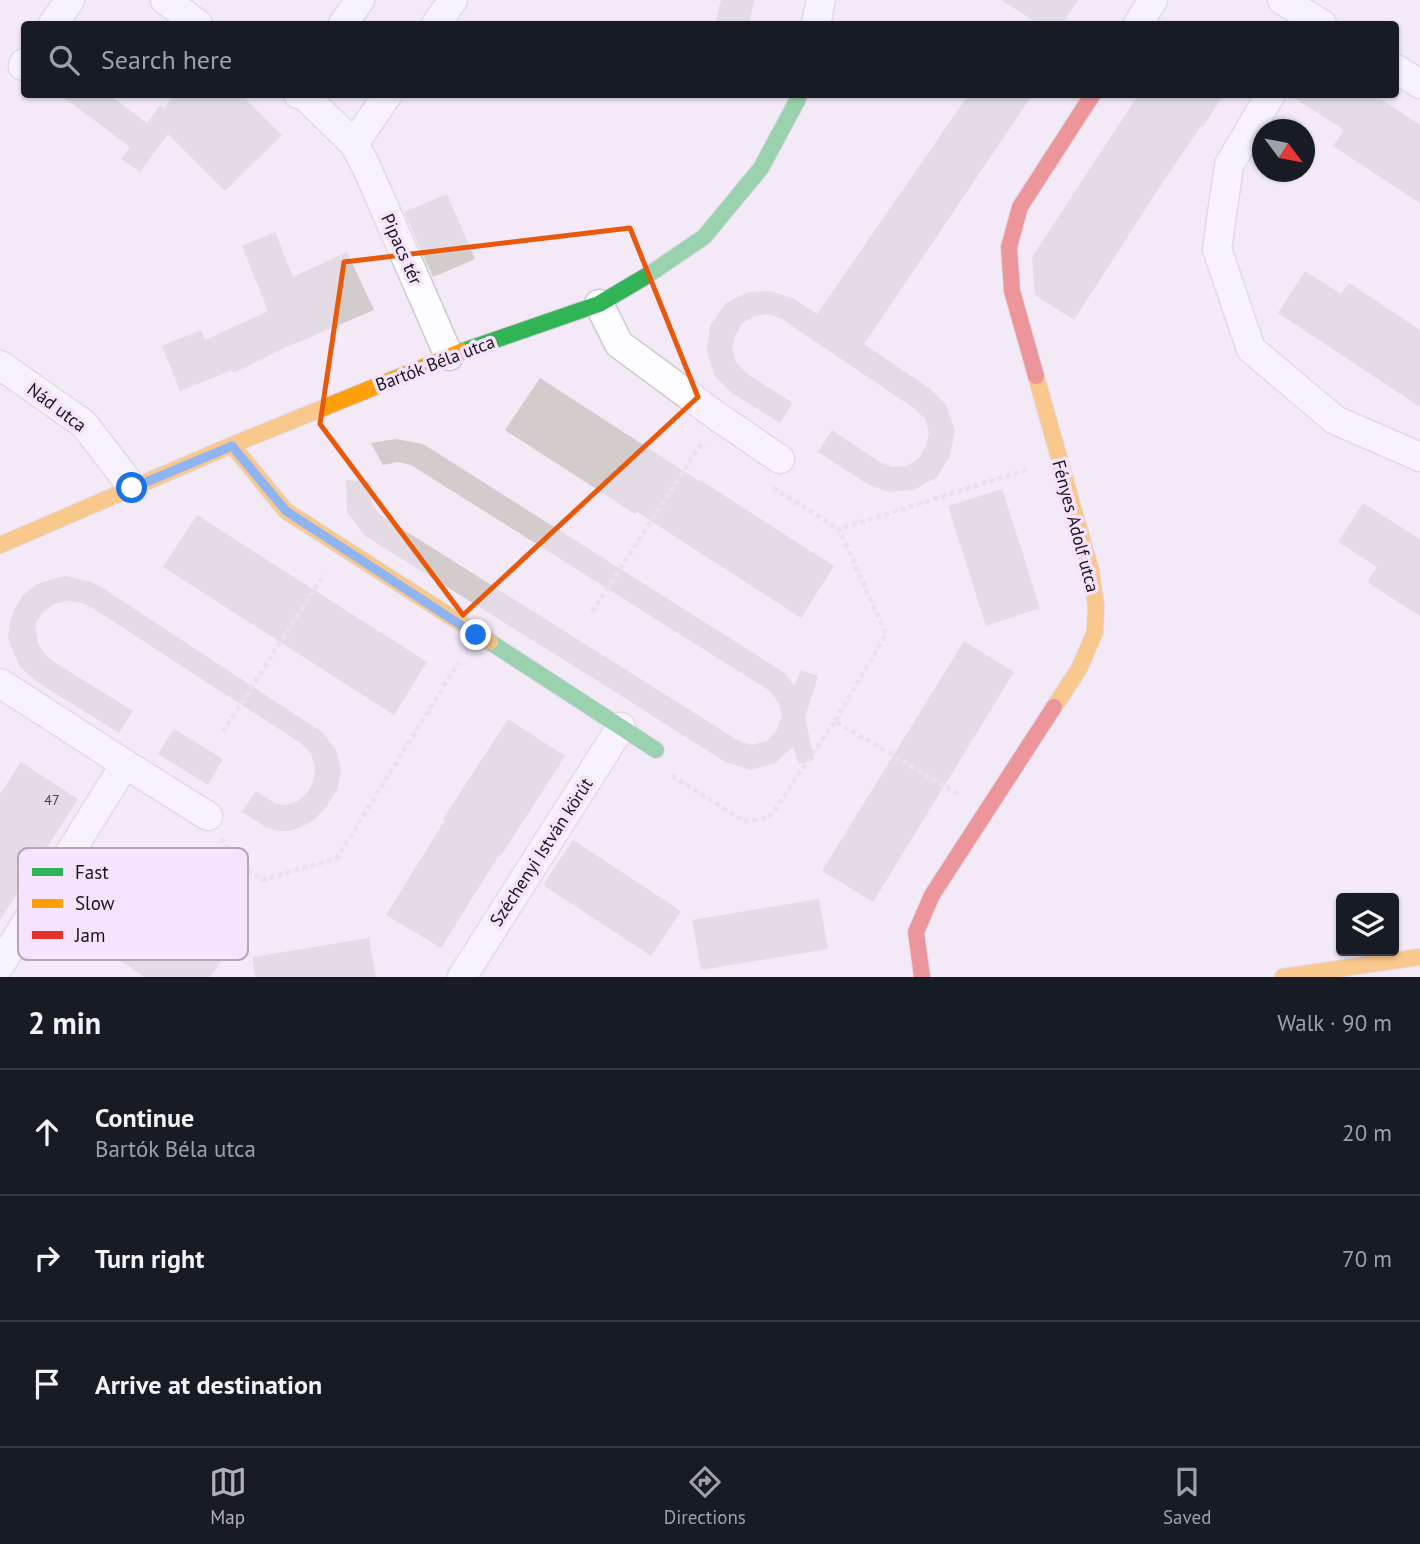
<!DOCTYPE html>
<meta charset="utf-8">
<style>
:root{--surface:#171b24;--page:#20242c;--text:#f1f3f6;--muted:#9ea1a6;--line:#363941;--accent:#b2b0b7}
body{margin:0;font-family:"PT Sans",sans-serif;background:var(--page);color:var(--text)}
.controls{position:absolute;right:21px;bottom:21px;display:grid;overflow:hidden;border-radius:7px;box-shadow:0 2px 5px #0004}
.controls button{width:63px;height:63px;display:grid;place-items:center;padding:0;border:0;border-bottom:2px solid var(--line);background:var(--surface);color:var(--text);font:35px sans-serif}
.compass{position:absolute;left:1252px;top:119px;width:63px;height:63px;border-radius:50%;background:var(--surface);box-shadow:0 2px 5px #0004;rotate:122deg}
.stop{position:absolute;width:21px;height:21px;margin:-16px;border:5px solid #1a73e8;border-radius:50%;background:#fff}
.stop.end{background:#1a73e8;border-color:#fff;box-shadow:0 2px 7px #0008}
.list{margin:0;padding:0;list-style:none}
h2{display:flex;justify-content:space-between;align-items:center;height:91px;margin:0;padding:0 28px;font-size:30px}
h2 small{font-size:23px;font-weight:400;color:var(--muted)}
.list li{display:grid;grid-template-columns:46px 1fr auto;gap:21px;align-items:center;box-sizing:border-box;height:126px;padding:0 28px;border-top:2px solid var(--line)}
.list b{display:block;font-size:26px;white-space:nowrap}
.list p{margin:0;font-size:23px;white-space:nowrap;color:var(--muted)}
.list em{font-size:23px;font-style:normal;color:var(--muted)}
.icon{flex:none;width:38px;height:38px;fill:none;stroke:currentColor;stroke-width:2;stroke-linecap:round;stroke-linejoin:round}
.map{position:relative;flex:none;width:1420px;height:977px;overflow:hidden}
.search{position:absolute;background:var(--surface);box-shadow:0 2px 5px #0004;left:21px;right:21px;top:21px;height:77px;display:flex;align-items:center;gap:18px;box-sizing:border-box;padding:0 24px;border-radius:7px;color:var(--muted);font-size:26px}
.sheet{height:469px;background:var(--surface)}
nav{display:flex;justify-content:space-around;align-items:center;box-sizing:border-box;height:98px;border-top:2px solid var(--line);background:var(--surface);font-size:19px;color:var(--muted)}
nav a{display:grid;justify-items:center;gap:4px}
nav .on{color:var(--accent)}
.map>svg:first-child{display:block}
.building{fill:#d3cccd}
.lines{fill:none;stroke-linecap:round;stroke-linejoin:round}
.street-casing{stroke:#d0c8d3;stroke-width:31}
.fast-casing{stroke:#d0c8d3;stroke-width:18}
.slow-casing{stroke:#d0c8d3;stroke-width:18}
.jam-casing{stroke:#d0c8d3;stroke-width:18}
.path{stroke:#dcd9dd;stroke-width:4.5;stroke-dasharray:5 3.5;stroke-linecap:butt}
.street{stroke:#fdfcfe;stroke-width:28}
.fast{stroke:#30b455;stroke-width:16}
.slow{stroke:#ff9f0a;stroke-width:16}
.jam{stroke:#e5322d;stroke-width:16}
.route{stroke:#1a73e8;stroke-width:9}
.marked{fill:none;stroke:#e8590c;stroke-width:5;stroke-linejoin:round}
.labels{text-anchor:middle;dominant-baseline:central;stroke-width:7;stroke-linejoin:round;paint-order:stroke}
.number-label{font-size:14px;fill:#484249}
.street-label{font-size:18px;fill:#1a141d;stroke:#f6e3fd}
.key{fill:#f6e3fd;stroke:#b4a5ba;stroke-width:2}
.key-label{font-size:19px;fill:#1a141d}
</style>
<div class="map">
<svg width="1420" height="977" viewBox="0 0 1420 977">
<rect width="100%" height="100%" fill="#f3e9f7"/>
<g class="building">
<polygon points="721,0 754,0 749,24 715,24"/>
<polygon points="1001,0 1078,0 1062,24 1039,24"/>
<polygon points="59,94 108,94 147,123 160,105 164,108 174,94 241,94 282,135 225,191 168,134 140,172 121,159 130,147"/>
<polygon points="969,94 1033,94 864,344 929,388 946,405 955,430 950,456 937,477 914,490 889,492 867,484 818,452 832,430 880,462 892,467 907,466 919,458 926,446 929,433 925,419 915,409 782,319 768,314 755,316 742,323 735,336 732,348 736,362 746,373 793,403 780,423 732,393 714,375 707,350 710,326 726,303 748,292 771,291 794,299 817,314"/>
<polygon points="1139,94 1224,94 1203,127 1201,126 1157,191 1074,320 1036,296 1034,287 1032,257"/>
<polygon points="1288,94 1373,94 1420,125 1420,203 1333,146 1344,130"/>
<polygon points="447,194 475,259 433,277 404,212"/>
<polygon points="275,232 293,277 347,252 374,310 273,353 273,354 233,373 232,370 180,391 162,346 201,330 205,340 268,311 242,246"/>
<polygon points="1305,271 1341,294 1349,283 1420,330 1420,407 1278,313"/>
<polygon points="540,378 699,481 700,480 834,566 801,618 637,512 635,514 505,430"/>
<polygon points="396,439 423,444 785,673 794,686 801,670 818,676 805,717 814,760 799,764 793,747 775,763 751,770 725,762 598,681 365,536 347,512 346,480 369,482 372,503 380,515 739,741 752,745 767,741 777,730 782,716 779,704 770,691 411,465 398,462 383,465 371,443"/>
<polygon points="1002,489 1040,608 986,626 948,506"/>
<polygon points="1363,503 1420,539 1420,616 1367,582 1377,567 1338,542"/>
<polygon points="197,515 427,662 394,715 163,567"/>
<polygon points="65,576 91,582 101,587 322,732 336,750 341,771 337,790 326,807 319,815 311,822 301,827 290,831 278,831 267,828 242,812 256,791 276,804 287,805 298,801 305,795 311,787 314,777 315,766 311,754 302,744 91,607 82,603 68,601 54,604 43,612 36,622 36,632 38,643 44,653 51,660 133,711 119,733 37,682 20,667 8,639 10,622 14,610 23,595 36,585 52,579"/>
<polygon points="964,641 1014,672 873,902 822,871"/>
<polygon points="508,719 565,756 501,856 499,855 441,948 386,915 445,820 443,819"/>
<polygon points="174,729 223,759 208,785 158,754"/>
<polygon points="21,762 78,799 0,920 0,794"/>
<polygon points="573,840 681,911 651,956 543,885"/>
<polygon points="95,870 139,899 128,917 158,936 170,919 225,955 210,977 145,977 61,922"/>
<polygon points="819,899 828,949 701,970 692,920"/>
<polygon points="369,938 376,977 255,977 252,957"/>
</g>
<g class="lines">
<g class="street-casing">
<g id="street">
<polyline points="165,0 198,24"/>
<polyline points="1282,0 1322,24"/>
<polyline points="53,24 70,0"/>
<polyline points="343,24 360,0"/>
<polyline points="436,24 453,0"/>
<polyline points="816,24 821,0"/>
<polyline points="1138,24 1153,0"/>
<polyline points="23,66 24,63"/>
<polyline points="1396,69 1420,84"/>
<polyline points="298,94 304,95 354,144 366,166 449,356"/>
<polyline points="1271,94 1229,165 1217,249 1251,349 1335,420 1420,457"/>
<polyline points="354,144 388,94"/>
<polyline points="599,304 619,344 718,417 780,459"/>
<polyline points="0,365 84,424 133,488"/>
<polyline points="0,683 125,764 208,816"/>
<polyline points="0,965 125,764"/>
<polyline points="462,977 621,727"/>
</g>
</g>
<g class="fast-casing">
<g id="fast">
<polyline points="463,351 599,304 648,275 704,237 761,168 797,101 799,94"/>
<polyline points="490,642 656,750"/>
</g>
</g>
<g class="slow-casing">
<g id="slow">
<polyline points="1036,376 1091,571 1096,606 1095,632 1079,669 1054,707"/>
<polyline points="232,445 286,511 490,642"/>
<polyline points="0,545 232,445 463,351"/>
<polyline points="1283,977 1420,957"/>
</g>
</g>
<g class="jam-casing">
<g id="jam">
<polyline points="1036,376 1012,291 1009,247 1020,207 1093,94"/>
<polyline points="922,977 916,932 932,895 1054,707"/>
</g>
</g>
<g class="path">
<polyline points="773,488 839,529"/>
<polyline points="592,612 704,440"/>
<polyline points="835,721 886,634 839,529 1029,469"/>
<polyline points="223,732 324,574"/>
<polyline points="672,776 744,821 769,818 835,721 960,795"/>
<polyline points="221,838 235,861 263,880 337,858 459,662"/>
</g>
<use href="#street" class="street"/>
<use href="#fast" class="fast"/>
<use href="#slow" class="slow"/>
<use href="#jam" class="jam"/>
</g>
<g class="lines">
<polyline class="route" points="132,488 232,446 286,511 476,635"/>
</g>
<path d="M0 0H1420V977H0ZM630,228L698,397L463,615L320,424L344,262Z" fill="#f3e9f7" fill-opacity=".55" fill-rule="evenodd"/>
<path class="marked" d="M630,228L698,397L463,615L320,424L344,262Z"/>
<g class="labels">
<g class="number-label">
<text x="52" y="800">47</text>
</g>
<g class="street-label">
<text transform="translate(402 249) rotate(66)">Pipacs tér</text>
<text transform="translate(435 363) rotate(-21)">Bartók Béla utca</text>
<text transform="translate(57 407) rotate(37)">Nád utca</text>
<text transform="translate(1076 526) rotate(75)">Fényes Adolf utca</text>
<text transform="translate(541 852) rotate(-57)">Széchenyi István körút</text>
</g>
</g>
<rect x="18" y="848" width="230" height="112" rx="10" class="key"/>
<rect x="32" y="868" width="31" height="8" fill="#30b455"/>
<rect x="32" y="899" width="31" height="9" fill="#ff9f0a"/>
<rect x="32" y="931" width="31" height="8" fill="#e5322d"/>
<g class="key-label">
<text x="75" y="879">Fast</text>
<text x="75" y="910">Slow</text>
<text x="75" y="942">Jam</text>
</g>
</svg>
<div class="controls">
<button><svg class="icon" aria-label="layers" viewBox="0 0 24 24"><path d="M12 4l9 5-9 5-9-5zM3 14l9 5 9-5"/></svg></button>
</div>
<svg class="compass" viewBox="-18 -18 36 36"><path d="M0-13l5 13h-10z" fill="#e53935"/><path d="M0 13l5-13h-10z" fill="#9ea1a6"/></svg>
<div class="stop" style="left:132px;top:488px"></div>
<div class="stop end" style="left:476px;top:635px"></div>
<div class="search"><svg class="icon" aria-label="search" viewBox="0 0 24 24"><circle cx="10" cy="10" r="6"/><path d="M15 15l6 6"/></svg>Search here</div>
</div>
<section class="sheet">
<h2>2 min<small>Walk · 90 m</small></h2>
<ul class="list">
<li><svg class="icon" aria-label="ahead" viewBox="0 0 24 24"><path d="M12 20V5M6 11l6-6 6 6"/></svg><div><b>Continue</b><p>Bartók Béla utca</p></div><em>20 m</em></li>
<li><svg class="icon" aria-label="right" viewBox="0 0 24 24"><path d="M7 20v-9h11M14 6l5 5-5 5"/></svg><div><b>Turn right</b></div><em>70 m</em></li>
<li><svg class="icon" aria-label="arrive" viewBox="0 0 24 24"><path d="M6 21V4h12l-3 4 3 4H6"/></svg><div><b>Arrive at destination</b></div></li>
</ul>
</section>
<nav>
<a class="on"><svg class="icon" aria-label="map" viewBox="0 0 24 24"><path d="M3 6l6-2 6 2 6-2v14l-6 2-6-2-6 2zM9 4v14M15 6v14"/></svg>Map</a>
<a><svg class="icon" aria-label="directions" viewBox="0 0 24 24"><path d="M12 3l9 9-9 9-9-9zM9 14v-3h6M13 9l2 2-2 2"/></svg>Directions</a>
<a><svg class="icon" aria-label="saved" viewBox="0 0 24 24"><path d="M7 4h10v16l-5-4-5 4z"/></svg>Saved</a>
</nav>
